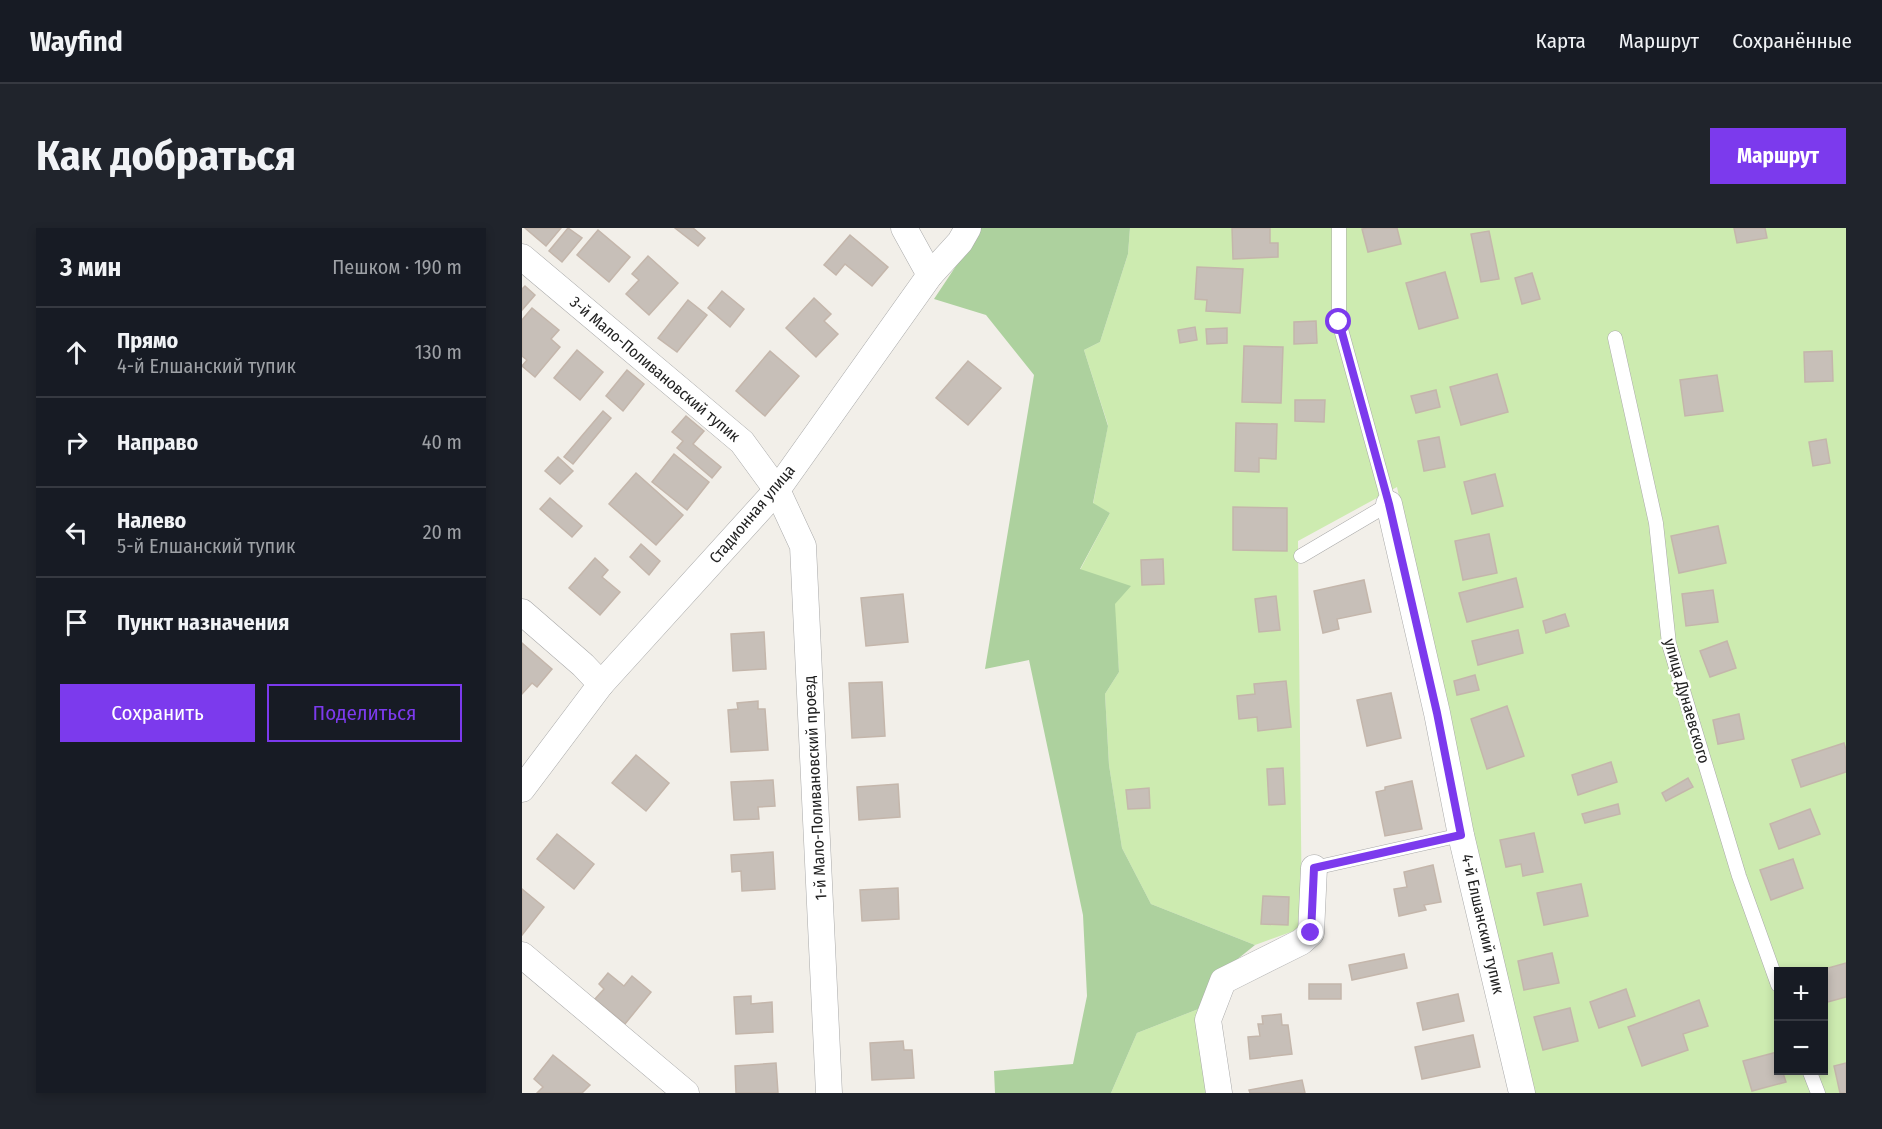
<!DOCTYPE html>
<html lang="ru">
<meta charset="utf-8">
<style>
:root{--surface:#171b24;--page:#20242c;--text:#f1f3f6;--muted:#9ea1a6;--line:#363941;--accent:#7c3aed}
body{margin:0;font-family:"Fira Sans Condensed",sans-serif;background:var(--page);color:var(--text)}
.controls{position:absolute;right:18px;bottom:18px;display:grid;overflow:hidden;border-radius:0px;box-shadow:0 3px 9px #0003}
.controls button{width:54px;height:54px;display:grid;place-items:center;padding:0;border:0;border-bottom:2px solid var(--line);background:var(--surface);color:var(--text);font:30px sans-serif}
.stop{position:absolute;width:18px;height:18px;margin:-14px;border:4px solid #7c3aed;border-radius:50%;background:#fff}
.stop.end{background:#7c3aed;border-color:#fff;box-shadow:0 2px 6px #0008}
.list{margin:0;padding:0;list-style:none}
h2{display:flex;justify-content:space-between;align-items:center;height:78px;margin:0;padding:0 24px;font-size:26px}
h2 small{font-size:20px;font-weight:400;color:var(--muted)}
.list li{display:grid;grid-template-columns:39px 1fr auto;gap:18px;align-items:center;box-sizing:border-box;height:90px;padding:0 24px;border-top:2px solid var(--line)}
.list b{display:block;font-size:22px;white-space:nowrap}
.list p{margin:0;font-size:20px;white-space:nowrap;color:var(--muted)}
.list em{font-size:20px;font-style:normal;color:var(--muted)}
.actions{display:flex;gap:12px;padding:18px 24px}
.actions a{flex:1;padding:14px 0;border:2px solid var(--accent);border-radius:0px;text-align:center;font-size:21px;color:var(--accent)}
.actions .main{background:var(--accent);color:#fff}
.icon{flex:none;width:33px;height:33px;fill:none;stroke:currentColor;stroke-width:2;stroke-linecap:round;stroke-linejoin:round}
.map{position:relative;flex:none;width:1324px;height:865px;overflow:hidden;border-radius:0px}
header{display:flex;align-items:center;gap:36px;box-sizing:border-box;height:84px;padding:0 30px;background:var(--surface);border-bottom:2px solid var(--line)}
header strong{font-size:28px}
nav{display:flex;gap:33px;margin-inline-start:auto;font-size:21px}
.intro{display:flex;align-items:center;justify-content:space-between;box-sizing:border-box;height:144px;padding:0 36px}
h1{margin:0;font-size:42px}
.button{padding:15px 27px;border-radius:0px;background:var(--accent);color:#fff;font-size:21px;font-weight:700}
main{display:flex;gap:36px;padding:0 36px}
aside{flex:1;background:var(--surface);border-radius:0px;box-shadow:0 3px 9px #0003}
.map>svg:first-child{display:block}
.grass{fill:#cdebb0;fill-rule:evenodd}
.forest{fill:#add19e}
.building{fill:#c7bfb8;stroke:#c4b6ab;stroke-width:1.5}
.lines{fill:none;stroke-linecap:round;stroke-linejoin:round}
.service-casing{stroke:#a9a9a9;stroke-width:15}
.minor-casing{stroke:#a9a9a9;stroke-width:27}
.service{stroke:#fff;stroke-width:14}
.minor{stroke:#fff;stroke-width:26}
.route{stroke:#7c3aed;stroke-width:8}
.labels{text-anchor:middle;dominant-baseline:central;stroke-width:5;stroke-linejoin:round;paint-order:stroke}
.street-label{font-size:16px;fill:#222;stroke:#fff}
</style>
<header>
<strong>Wayfind</strong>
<nav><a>Карта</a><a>Маршрут</a><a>Сохранённые</a></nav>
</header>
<div class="intro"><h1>Как добраться</h1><a class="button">Маршрут</a></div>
<main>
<aside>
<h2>3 мин<small>Пешком · 190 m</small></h2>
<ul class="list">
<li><svg class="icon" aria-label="ahead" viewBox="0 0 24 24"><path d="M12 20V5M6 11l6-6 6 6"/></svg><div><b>Прямо</b><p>4-й Елшанский тупик</p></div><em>130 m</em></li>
<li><svg class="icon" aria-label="right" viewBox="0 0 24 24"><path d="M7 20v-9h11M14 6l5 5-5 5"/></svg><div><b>Направо</b></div><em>40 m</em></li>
<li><svg class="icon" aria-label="left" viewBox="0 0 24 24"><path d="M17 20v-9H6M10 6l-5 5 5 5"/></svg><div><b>Налево</b><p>5-й Елшанский тупик</p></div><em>20 m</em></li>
<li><svg class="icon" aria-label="arrive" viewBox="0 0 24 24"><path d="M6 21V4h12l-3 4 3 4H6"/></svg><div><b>Пункт назначения</b></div></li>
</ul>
<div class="actions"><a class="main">Сохранить</a><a>Поделиться</a></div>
</aside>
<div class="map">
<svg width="1324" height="865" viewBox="0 0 1324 865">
<rect width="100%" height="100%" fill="#f2efe9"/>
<g class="grass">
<path d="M608,0H1324V865H1005L875,259L776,313L780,700L733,717L629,676L600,620L587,537L583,466L597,444L592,376L558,342L588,285L571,276L586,197L562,122L578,114L606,26ZM1256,744H1302V842H1256Z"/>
<polygon points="679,780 690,865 589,865 615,805"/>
</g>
<polygon class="forest" points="457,0 608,0 606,26 578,114 562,122 586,198 571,275 588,285 558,341 609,358 593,376 597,444 583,466 587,537 600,620 629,676 733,717 692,750 679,780 615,805 589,865 473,865 472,843 551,836 565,768 561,687 507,432 463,441 512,147 464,87 412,71 444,23"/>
<g class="building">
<polygon points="3,0 39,0 24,18"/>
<polygon points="46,0 60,10 40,34 27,23"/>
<polygon points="153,0 171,0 183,10 176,18"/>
<polygon points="710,0 748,0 748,15 756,15 756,29 711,31"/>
<polygon points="845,0 875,0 879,16 846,24 840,1"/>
<polygon points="1212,0 1243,0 1245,10 1215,15"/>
<polygon points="76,2 108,29 87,54 55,27"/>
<polygon points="967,3 977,51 959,54 949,6"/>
<polygon points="328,7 366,39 350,58 323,36 314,47 302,37"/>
<polygon points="126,28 156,55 127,87 104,66 117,52 110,46"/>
<polygon points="675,39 721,41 718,85 684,83 685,72 673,71"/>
<polygon points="923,44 936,90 897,101 884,55"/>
<polygon points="1010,45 1018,71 1000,76 993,50"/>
<polygon points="3,58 13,67 0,82 0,61"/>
<polygon points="200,63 222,81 208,99 186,80"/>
<polygon points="292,70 309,86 302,93 316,106 294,129 264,100"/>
<polygon points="166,72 185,87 155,124 136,110"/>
<polygon points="10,80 37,102 29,111 38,119 13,149 0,138 5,132 0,128 0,92"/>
<polygon points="794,93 795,115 772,116 772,94"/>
<polygon points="673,99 675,112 658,115 656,102"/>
<polygon points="705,100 705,115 685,116 684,101"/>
<polygon points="722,118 761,119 759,175 720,174"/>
<polygon points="55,122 81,144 58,172 32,150"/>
<polygon points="248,123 277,148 243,188 214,163"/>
<polygon points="1310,123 1311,153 1283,154 1282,124"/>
<polygon points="446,133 479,160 446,197 414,170"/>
<polygon points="105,142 122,156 101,183 84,168"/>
<polygon points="975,146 986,184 939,197 928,159"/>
<polygon points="1195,147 1201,183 1163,188 1158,152"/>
<polygon points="914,162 918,179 894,185 889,168"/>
<polygon points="773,172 803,172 802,194 773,193"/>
<polygon points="81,183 89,190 51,236 42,229"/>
<polygon points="164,188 182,203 171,216 199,239 190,250 155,220 161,213 150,204"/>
<polygon points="714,195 755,196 754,231 737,230 737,244 713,243"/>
<polygon points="917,209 923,239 902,243 896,213"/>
<polygon points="1304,211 1308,235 1291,238 1287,214"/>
<polygon points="152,226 187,254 165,282 130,254"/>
<polygon points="36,229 51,243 38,256 23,243"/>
<polygon points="114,245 161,287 134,317 87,276"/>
<polygon points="973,246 981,278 950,286 942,254"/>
<polygon points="28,270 60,298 50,309 18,281"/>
<polygon points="711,279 765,280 765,323 711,322"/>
<polygon points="1196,298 1204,335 1157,345 1149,308"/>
<polygon points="967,306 975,345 941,352 933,313"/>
<polygon points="119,316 138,333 127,347 108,329"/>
<polygon points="73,330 86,342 80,349 98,364 78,387 47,360"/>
<polygon points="641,331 642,356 620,357 619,332"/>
<polygon points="994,350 1001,379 945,394 937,365"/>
<polygon points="842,352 849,384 815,391 817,401 801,405 792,363"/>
<polygon points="1191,362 1196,394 1164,398 1160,366"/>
<polygon points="381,366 386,414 344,418 339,370"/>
<polygon points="754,368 758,402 737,404 733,371"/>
<polygon points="1043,386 1047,398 1024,405 1021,393"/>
<polygon points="996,402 1001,425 956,437 950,413"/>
<polygon points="242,404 244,441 211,443 209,406"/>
<polygon points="1205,413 1214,440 1188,449 1178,423"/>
<polygon points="0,415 30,441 15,459 10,455 0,466"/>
<polygon points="953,447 957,462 935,467 932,453"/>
<polygon points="764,453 769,499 736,503 735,489 717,491 715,468 733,466 732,456"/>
<polygon points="360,454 363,508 330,510 327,455"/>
<polygon points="869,465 879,510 845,518 835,472"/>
<polygon points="236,473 236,481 243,481 246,522 209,524 206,482 216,481 215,475"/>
<polygon points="985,478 1002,528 965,541 949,491"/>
<polygon points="1217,486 1222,511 1196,516 1191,492"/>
<polygon points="1322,515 1324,522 1324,544 1279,559 1270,532"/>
<polygon points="114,527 147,555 124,583 90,555"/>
<polygon points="1089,534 1095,554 1056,567 1050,547"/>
<polygon points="761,540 763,576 747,577 745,541"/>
<polygon points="1166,550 1171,559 1144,573 1140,565"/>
<polygon points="251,552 253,578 236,579 237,591 212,592 209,554"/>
<polygon points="890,553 900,601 863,608 854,564 863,562 863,559"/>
<polygon points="376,556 378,589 337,592 335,559"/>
<polygon points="627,560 628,580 606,581 604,562"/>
<polygon points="1096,576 1098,586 1063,595 1060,586"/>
<polygon points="1288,581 1298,606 1257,621 1248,596"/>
<polygon points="1012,605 1021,644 1001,648 999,636 984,639 978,612"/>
<polygon points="35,606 72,636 52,661 15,631"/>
<polygon points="251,624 253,661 220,663 219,643 210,644 209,627"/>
<polygon points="1271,631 1281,660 1249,672 1238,642"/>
<polygon points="911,637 919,674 902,677 904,682 877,688 872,661 885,659 882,644"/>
<polygon points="1059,656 1066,688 1022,697 1015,665"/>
<polygon points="376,660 377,691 340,693 338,662"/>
<polygon points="0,661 22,679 0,707"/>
<polygon points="741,668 767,669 766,697 739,696"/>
<polygon points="1030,725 1037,755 1002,762 996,733"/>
<polygon points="882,726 885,740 830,752 827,737"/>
<polygon points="1324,735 1324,769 1302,775 1302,744 1292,744"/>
<polygon points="86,745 102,758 110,748 129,764 103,796 73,771 82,761 77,756"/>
<rect x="787" y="756" width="32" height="15"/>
<polygon points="1104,761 1113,788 1077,800 1068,774"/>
<polygon points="936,766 942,793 901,802 895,775"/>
<polygon points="229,768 229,776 250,774 251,804 214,806 212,769"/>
<polygon points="1177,772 1186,798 1161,806 1166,822 1120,838 1106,799"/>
<polygon points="1048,780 1056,813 1021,822 1012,789"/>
<polygon points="759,786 760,797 766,797 770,826 728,831 726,809 738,808 736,796 741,796 740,788"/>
<polygon points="951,807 958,839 900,851 893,819"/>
<polygon points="381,813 382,822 390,822 392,850 350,852 348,815"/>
<polygon points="1255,824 1256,842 1260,842 1264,854 1230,863 1221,833"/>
<polygon points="31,827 68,857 60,865 15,865 21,859 12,851"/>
<polygon points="254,835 256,865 214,865 213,838"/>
<polygon points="1324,835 1324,865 1318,865 1312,838"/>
<polygon points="780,852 783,865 728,865 727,862"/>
</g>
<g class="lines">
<g class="service-casing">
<g id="service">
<polyline points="1093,110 1134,295 1147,416 1217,648 1256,757"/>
<polyline points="779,328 867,276 817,94 817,0"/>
<polyline points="792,640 939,607"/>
<polyline points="1287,842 1296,865"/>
</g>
</g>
<g class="minor-casing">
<g id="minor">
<polyline points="382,0 408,47"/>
<polyline points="0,29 220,214 255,262 281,318 307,865"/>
<polyline points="867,276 915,485 939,607 1000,865"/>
<polyline points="0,384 61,437 79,456"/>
<polyline points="0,561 79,456 255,262 408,47 438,14 446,0"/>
<polyline points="0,727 164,865"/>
<polyline points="697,865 686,792 701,753 779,714 789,705 792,640"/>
</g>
</g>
<use href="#service" class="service"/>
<use href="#minor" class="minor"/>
</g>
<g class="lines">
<polyline class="route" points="789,705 792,640 939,607 915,485 867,276 817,94"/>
</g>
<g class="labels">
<g class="street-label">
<text transform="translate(133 141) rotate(40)">3-й Мало-Поливановский тупик</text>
<text transform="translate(230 286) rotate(-50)">Стадионная улица</text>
<text transform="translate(1165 473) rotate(74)">улица Дунаевского</text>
<text transform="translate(293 560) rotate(-93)">1-й Мало-Поливановский проезд</text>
<text transform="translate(961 696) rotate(77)">4-й Елшанский тупик</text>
</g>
</g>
</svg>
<div class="controls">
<button>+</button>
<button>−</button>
</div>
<div class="stop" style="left:817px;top:94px"></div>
<div class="stop end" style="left:789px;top:705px"></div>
</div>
</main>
